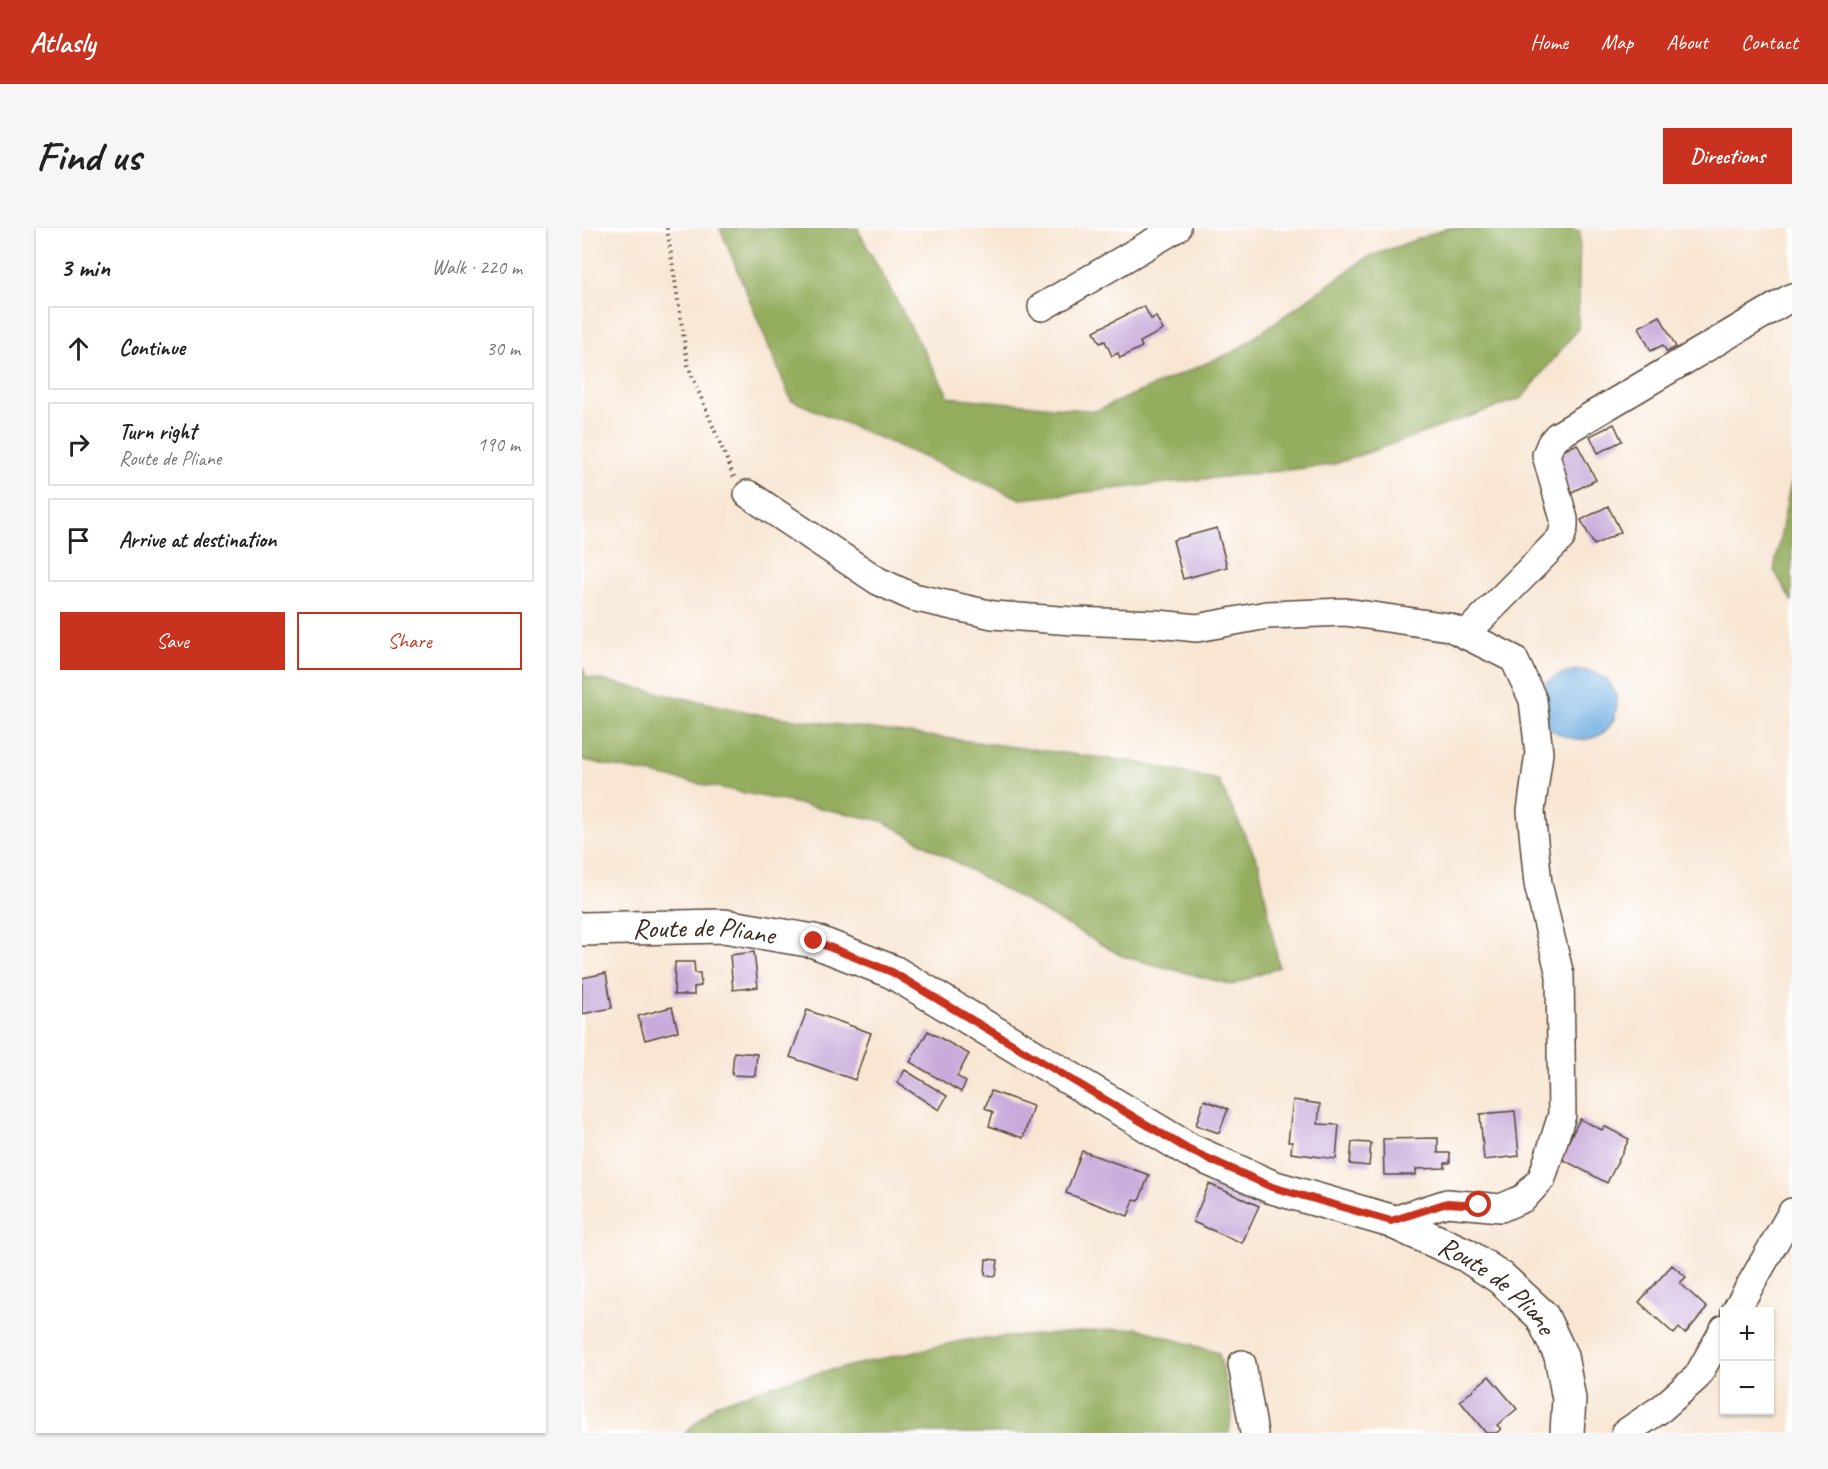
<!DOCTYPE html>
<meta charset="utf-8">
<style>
:root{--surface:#fff;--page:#f6f6f6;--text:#222;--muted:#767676;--line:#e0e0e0;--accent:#c8321e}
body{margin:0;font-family:Caveat,sans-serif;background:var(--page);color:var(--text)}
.controls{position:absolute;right:18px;bottom:18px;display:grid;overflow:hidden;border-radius:0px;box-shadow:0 2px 4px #0004}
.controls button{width:54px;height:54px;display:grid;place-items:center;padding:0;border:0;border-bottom:2px solid var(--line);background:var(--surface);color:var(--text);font:30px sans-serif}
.stop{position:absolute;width:18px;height:18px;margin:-14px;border:4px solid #c8321e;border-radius:50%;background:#fff}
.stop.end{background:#c8321e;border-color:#fff;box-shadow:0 2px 6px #0008}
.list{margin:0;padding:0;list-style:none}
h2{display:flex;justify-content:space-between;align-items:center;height:78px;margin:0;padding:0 24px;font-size:26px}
h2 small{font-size:20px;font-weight:400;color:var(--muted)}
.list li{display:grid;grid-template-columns:39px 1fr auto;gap:18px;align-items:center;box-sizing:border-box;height:84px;margin:0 12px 12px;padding:0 12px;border:2px solid var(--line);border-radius:0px}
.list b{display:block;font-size:22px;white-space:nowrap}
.list p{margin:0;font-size:20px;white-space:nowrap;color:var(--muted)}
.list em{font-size:20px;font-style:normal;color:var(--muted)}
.actions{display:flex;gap:12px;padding:18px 24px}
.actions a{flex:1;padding:14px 0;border:2px solid var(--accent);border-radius:0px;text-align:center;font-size:21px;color:var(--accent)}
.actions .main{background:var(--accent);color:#fff}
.icon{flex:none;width:33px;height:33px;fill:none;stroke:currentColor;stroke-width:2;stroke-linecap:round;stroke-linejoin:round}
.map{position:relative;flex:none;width:1210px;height:1205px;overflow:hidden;border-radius:0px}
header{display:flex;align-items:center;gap:36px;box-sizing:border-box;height:84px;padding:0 30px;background:var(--accent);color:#fff}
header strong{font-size:28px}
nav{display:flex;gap:33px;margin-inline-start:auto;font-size:21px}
.intro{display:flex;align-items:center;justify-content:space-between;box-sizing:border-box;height:144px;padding:0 36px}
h1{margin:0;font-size:42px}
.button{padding:15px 27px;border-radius:0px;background:var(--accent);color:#fff;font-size:21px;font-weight:700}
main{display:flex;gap:36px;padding:0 36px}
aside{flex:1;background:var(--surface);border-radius:0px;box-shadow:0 2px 4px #0004}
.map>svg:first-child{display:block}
.forest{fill:#94ad5f;stroke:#686c3e;stroke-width:1.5}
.water{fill:#6fade1;stroke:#556c80;stroke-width:1.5}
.building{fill:#c8abda}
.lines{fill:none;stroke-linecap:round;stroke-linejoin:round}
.street-casing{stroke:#574639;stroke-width:30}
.secondary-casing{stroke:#574639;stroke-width:36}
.path{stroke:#574639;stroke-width:4;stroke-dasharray:1.5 4.5;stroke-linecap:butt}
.street{stroke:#fff;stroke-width:27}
.secondary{stroke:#fff;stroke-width:33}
.route{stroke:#c8321e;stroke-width:8}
.labels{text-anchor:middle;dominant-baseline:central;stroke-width:6;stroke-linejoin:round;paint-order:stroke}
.street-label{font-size:28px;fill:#3b2a1e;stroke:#fff}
</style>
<header>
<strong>Atlasly</strong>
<nav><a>Home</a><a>Map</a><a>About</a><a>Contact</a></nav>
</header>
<div class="intro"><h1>Find us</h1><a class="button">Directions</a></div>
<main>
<aside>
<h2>3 min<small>Walk · 220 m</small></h2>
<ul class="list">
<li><svg class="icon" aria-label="ahead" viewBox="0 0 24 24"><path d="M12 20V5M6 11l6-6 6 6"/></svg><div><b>Continue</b></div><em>30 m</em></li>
<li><svg class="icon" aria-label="right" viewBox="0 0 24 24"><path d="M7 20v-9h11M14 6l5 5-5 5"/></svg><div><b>Turn right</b><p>Route de Pliane</p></div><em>190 m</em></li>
<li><svg class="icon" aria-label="arrive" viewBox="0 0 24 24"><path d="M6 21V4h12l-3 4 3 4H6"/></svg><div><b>Arrive at destination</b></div></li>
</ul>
<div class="actions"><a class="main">Save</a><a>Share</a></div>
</aside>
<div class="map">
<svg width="1210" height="1205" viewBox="0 0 1210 1205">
<rect width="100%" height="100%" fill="#fff"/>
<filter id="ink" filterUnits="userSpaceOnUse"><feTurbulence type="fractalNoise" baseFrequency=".0167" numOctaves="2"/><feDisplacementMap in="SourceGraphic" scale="12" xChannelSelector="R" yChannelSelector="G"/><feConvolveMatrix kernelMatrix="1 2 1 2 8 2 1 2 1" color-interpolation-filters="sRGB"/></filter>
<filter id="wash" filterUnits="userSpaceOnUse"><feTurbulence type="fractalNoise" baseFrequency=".008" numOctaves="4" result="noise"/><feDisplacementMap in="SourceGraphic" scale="24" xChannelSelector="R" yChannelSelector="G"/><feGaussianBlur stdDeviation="1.35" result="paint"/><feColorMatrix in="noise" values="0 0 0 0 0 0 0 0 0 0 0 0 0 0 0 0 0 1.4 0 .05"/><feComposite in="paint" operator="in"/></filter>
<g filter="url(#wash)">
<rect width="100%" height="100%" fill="#f8e6d3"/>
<g class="forest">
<polygon points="138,0 277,0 276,2 367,169 513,183 653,123 784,30 866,0 986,0 998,3 996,101 940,170 750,237 439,271 209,172"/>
<polygon points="1210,247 1210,373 1192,342"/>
<polygon points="0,437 4,449 180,487 552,534 636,552 677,636 697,739 650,757 540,728 301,593 0,532"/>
<polygon points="555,1100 637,1125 650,1184 647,1205 103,1205 134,1176 214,1150 384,1112"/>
</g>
<path class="water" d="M995,442C1066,442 1035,553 958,494L953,464C965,451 977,446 995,442Z"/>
<g id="blocks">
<g class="building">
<polygon points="562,78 569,91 574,89 581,102 558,114 560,119 538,130 536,125 530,128 523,113 518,115 512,103"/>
<polygon points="1078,88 1094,119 1085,124 1081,117 1069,123 1057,99"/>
<polygon points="1032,196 1040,213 1016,225 1008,208"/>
<polygon points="995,216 1014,252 988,265 969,229"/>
<polygon points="1026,278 1039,304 1012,317 999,292"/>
<polygon points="635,300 645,339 601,351 591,312"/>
<polygon points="172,724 176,759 151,762 148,727"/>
<polygon points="93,734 112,734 113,745 118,745 119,758 112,759 112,767 92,767"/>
<polygon points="24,745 30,780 0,786 0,750"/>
<polygon points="90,779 96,803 63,812 56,788"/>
<polygon points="225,782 289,805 273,852 208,829"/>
<polygon points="346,803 387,826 375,848 384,854 379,864 328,834"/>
<polygon points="152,824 175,826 173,848 150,847"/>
<polygon points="323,842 365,868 357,882 315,855"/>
<polygon points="409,863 451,878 441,910 407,898 411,884 403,880"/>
<polygon points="622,872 646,881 637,905 614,897"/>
<polygon points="711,872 738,876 736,896 757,897 754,931 709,925 710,914 706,914"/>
<polygon points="933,883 937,928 902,932 898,886"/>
<polygon points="998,891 1020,902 1022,898 1047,911 1025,955 978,930"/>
<polygon points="856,910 856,925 868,925 868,935 863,935 863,940 834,941 834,947 802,947 801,911"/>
<polygon points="770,914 789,915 787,938 768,936"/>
<polygon points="500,923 567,947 557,973 552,972 546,988 484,965"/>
<polygon points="627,956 677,978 660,1015 611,994"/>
<polygon points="404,1031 416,1032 414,1048 403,1047"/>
<polygon points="1090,1037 1104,1049 1098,1055 1125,1080 1103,1106 1097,1100 1092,1106 1057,1074"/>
<polygon points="907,1148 935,1181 915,1197 919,1201 914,1205 904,1205 878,1173"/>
</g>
</g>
</g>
<g filter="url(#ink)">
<use href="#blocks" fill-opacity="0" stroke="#574639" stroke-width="1.5"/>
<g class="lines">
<g class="street-casing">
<g id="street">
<polyline points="460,79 595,0"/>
<polyline points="166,266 296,353 331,369 411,387 491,393 576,396 615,400 685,387 763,384 867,399 932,431 951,472 957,525 949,583 956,656 978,747 980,887 960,950 942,970 919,980 865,975 809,993"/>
<polyline points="883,407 979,310 982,299 982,291 964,227 969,215 975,208 1210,69"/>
<polyline points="1153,1084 1210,984"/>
<polyline points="660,1136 672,1205"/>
<polyline points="1043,1205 1080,1180 1115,1149 1142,1101"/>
</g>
</g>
<g class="secondary-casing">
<g id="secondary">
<path id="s1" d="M0,701L142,698L232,713L311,744L607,922L690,959L809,993L884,1027L919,1050L960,1088L979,1128L987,1171L985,1205"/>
</g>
</g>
<polyline class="path" points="85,0 106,138 152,249"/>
<use href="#street" class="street"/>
<use href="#secondary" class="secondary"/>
</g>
</g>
<g class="lines" filter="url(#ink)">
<polyline class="route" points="232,713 310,744 607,922 690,959 809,993 865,975 897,977"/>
</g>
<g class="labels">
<g class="street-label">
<text stroke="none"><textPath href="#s1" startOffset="122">Route de Pliane</textPath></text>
<text stroke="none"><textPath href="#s1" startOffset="1004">Route de Pliane</textPath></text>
</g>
</g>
</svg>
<div class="controls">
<button>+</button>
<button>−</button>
</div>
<div class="stop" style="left:897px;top:977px"></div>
<div class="stop end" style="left:232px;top:713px"></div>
</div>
</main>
